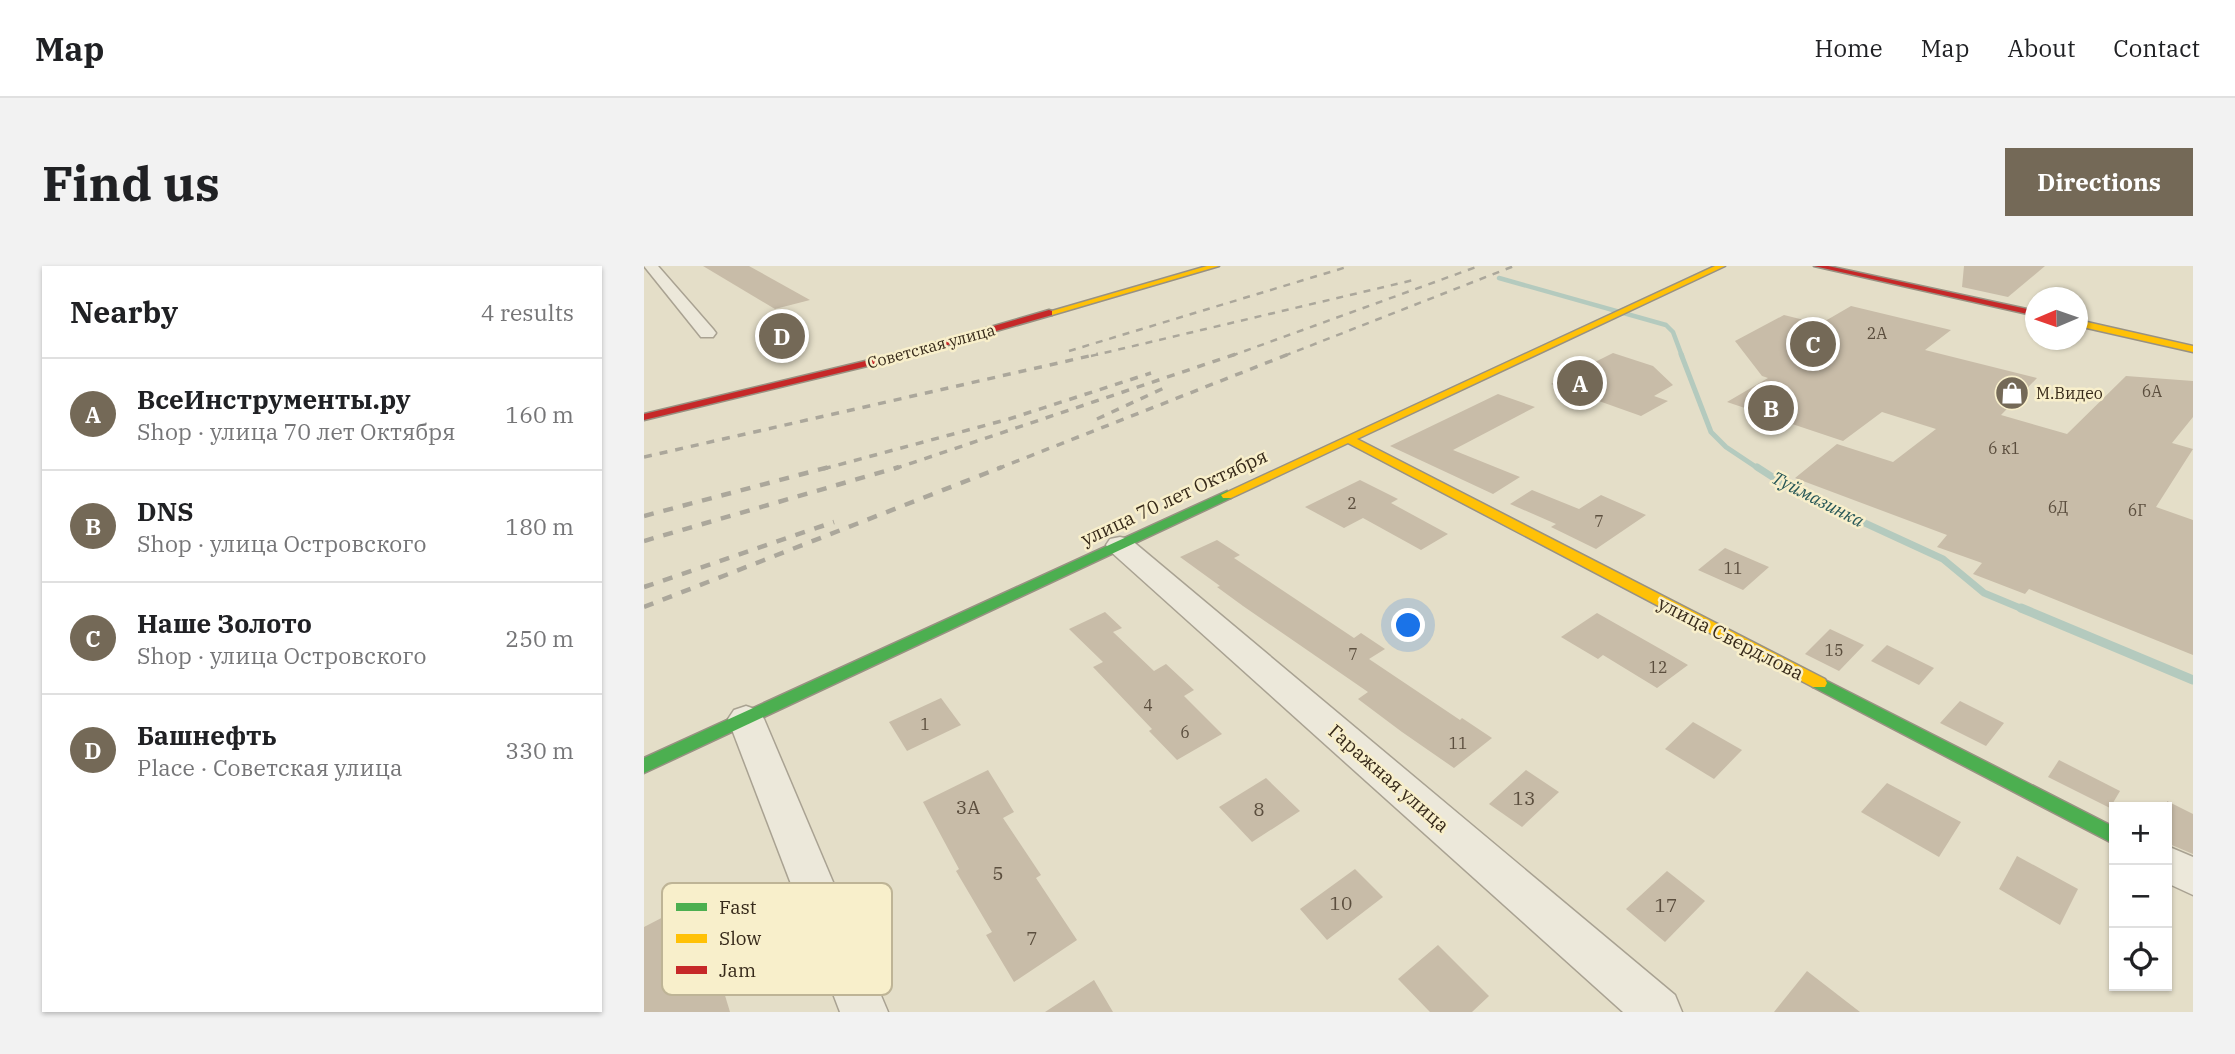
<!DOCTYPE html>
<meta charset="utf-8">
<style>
:root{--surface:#fff;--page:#f2f2f2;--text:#202124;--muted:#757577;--line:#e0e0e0;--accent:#746957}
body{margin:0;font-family:"IBM Plex Serif",serif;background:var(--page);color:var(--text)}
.controls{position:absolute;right:21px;bottom:21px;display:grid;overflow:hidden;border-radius:0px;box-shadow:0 2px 5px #0004}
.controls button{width:63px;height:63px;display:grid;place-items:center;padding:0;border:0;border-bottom:2px solid var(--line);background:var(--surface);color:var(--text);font:35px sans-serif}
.compass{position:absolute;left:1381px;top:21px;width:63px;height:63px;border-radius:50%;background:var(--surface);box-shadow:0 2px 5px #0004;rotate:268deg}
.you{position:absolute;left:765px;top:360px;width:24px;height:24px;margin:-18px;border:5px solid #fff;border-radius:50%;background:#1a73e8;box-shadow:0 0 0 10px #1a73e833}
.badge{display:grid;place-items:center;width:46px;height:46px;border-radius:50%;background:var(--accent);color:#fff;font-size:23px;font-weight:700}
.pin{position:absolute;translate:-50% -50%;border:4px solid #fff;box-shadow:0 2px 7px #0006}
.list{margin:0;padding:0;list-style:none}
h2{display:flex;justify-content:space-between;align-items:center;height:91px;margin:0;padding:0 28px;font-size:30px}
h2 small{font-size:23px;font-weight:400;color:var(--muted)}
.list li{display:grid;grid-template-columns:46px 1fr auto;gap:21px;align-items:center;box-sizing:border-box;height:112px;padding:0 28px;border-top:2px solid var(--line)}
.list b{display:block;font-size:26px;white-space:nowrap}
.list p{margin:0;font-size:23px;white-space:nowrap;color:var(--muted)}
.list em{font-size:23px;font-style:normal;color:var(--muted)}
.icon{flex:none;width:38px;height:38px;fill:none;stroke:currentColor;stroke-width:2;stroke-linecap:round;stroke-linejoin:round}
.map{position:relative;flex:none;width:1549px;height:746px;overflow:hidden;border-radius:0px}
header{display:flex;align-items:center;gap:42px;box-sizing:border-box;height:98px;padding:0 35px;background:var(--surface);border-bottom:2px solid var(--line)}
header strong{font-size:33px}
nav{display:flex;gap:38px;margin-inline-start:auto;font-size:24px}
.intro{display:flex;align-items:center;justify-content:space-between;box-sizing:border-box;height:168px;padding:0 42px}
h1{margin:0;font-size:49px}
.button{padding:18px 32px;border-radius:0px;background:var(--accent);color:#fff;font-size:24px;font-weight:700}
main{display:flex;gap:42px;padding:0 42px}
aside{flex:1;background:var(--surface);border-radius:0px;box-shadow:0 2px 5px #0004}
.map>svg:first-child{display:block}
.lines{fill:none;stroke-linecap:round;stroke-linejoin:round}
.stream-far3{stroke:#b4cabe;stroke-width:4.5}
.stream-far2{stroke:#b4cabe;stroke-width:5}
.stream-far1{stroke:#b4cabe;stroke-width:7}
.stream{stroke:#b4cabe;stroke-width:9}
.building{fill:#c8bca8}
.street-casing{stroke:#a9a292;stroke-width:3}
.fast-casing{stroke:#989182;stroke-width:3}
.slow-casing{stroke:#989182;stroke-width:3}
.jam-casing{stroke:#989182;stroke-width:3}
.street{fill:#ece8da;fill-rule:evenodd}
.fast{fill:#4caf50;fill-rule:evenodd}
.slow{fill:#ffc107;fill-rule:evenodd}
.jam{fill:#c62828;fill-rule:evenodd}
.rail-far2{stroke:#aba79b;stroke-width:2.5;stroke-dasharray:7 7;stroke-linecap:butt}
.rail-far1{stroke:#aba79b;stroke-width:3.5;stroke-dasharray:8 8;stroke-linecap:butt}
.rail{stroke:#aba79b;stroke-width:4.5;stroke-dasharray:10 10;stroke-linecap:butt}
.labels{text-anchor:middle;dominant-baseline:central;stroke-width:5;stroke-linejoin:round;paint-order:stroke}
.number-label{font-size:16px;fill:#5b4e3e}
.far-street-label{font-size:16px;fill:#372a1a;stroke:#f8efcb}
.far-poi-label{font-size:16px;fill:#372a1a;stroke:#f8efcb;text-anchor:start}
.far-water-label{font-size:18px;font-style:italic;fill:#285858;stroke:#f8efcb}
.street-label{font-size:19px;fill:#372a1a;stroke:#f8efcb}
.near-number-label{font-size:19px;fill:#5b4e3e}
.key{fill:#f8efcb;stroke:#beb496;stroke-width:2}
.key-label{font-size:19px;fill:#372a1a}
</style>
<header>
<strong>Map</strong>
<nav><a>Home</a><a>Map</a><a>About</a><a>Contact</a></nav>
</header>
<div class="intro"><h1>Find us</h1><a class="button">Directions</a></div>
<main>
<aside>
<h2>Nearby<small>4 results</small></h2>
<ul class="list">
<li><span class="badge">A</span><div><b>ВсеИнструменты.ру</b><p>Shop · улица 70 лет Октября</p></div><em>160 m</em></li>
<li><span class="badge">B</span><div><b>DNS</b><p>Shop · улица Островского</p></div><em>180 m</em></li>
<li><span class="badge">C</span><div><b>Наше Золото</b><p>Shop · улица Островского</p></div><em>250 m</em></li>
<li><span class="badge">D</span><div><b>Башнефть</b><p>Place · Советская улица</p></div><em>330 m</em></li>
</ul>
</aside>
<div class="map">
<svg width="1549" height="746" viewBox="0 0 1549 746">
<rect width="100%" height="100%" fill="#e4dec8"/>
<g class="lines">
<polyline class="stream-far3" points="855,12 1022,59 1029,66 1038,90"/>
<polyline class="stream-far2" points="1037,88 1067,166 1082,181 1115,203"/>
<polyline class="stream-far1" points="1113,201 1147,223 1299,293 1340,327 1381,344"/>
<polyline class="stream" points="1377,342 1549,414"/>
</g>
<g class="building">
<polygon points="59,0 105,0 166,34 131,43"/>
<polygon points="1320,0 1401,0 1364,31 1318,21"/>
<polygon points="1207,40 1307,64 1281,84 1393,112 1357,149 1423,168 1482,110 1549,115 1549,151 1528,177 1549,183 1512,241 1549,254 1549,389 1385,323 1381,328 1329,308 1338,297 1293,281 1303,269 1151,212 1193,178 1249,196 1292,163 1238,146 1199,175 1083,136 1124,112 1118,110 1091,75 1140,49 1176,58"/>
<polygon points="969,87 1009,100 1029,119 1010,130 1024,135 997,150 907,118"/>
<polygon points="854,128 891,141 809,184 876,211 849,228 746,180"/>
<polygon points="716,214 754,233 747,237 804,268 777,284 719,252 700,262 661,241"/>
<polygon points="888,224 935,243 957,229 1002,249 952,283 907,261 912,258 866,238"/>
<polygon points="573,274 596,289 590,292 710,372 717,367 741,383 725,393 816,454 818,452 848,472 810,502 758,466 714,433 724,426 599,340 573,321 576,320 536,291"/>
<polygon points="1081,282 1125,301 1099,324 1054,304"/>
<polygon points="461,346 478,362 469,366 510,405 522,398 550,424 540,430 578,468 533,494 505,465 508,463 449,401 459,396 425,363"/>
<polygon points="953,347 1020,385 1044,399 1013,422 959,389 954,393 917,371"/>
<polygon points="1186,363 1220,379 1195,405 1161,388"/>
<polygon points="1243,379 1290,402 1275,419 1227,395"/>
<polygon points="297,432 317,459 263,485 245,456"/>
<polygon points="1316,435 1360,457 1342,480 1296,457"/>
<polygon points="1049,456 1098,484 1070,513 1021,483"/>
<polygon points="1415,494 1476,525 1466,542 1404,511"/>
<polygon points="344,504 370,546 359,552 397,609 392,612 433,674 370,716 342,669 348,666 312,605 315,603 279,536"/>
<polygon points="882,504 915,526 878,561 845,538"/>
<polygon points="622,512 656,545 608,576 575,541"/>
<polygon points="1243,517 1317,556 1295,591 1217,546"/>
<polygon points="1523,535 1549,548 1549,588 1523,577"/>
<polygon points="1373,590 1434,623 1416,659 1355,623"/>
<polygon points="711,603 739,631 683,674 656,643"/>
<polygon points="1023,605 1061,635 1021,676 982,643"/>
<polygon points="29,646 48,717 73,703 86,746 0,746 0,661"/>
<polygon points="794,679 845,730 828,746 786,746 754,713"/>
<polygon points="1163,705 1216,746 1130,746"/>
<polygon points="450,714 469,746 401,746"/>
</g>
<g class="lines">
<g class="street-casing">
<g id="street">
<polygon points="0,0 14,0 69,63 72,67 69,71 57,71"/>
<polygon points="476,271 486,273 1031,729 1038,746 979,746 466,285 462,279 466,273"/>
<polygon points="102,440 114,444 120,453 244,746 196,746 84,453 90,444"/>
<polygon points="1523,580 1549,591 1549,629 1523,617"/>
</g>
</g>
<g class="fast-casing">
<g id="fast">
<polygon points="583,225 589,229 587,232 0,507 0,492"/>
<polygon points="1175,411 1470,561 1470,578 1169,421 1167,417"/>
</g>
</g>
<g class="slow-casing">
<g id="slow">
<polygon points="563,0 575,0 408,49 401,47"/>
<polygon points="1071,0 1081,0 713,173 1181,413 1183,417 1181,421 1169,421 704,177 587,232 579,232 577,229"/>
<polygon points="1434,54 1549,80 1549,86 1434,60"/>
</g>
</g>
<g class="jam-casing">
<g id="jam">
<polygon points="1170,0 1184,0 1392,45 1392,50"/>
<polygon points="405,44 408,45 408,49 269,89 0,154 0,148 263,85"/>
</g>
</g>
<use href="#street" class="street"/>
<use href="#fast" class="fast"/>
<use href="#slow" class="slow"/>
<use href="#jam" class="jam"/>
<g class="rail-far2">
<polyline points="425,85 706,0"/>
<polyline points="447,90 774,13"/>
<polyline points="587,90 835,0"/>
<polyline points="640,90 870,0"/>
</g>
<g class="rail-far1">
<polyline points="453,153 520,122"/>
<polyline points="0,191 454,88"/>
<polyline points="179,203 365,153 507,107"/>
<polyline points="250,203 592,88"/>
<polyline points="353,203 645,88"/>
</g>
<g class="rail">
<polyline points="0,250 185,201"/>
<polyline points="0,275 255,201"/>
<polyline points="0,321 190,256"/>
<polyline points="0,341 358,201"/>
</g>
</g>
<defs>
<g id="shop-disc" transform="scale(1.75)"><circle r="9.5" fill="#746957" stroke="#f8efcb"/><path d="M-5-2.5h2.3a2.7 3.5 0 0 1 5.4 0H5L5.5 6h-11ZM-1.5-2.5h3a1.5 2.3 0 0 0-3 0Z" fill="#fff"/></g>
</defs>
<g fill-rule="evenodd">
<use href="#shop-disc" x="1368" y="127"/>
</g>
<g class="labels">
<g class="number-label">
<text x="1233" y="67">2А</text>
<text x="1508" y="125">6А</text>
<text x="1360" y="182">6 к1</text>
<text x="708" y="237">2</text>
<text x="1414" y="241">6Д</text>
<text x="1493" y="244">6Г</text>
<text x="955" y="255">7</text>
<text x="1089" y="302">11</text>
<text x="1190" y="384">15</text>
<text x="709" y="388">7</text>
<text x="1014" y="401">12</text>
<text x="504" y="439">4</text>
<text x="281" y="458">1</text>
<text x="541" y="466">6</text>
<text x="814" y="477">11</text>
</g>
<g class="far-street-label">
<text transform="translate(287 80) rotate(-15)">Советская улица</text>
</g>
<g class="far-poi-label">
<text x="1392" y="127">М.Видео</text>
</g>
<g class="far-water-label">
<text transform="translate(1174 233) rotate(27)">Туймазинка</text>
</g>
<g class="street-label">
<text transform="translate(530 231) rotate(-25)">улица 70 лет Октября</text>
<text transform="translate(1087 372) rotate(27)">улица Свердлова</text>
<text transform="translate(745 512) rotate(41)">Гаражная улица</text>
</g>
<g class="near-number-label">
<text x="880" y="532">13</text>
<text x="324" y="541">3А</text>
<text x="615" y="543">8</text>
<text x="354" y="607">5</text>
<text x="697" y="637">10</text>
<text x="1022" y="639">17</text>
<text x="388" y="672">7</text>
</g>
</g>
<rect x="18" y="617" width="230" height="112" rx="10" class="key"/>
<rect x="32" y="637" width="31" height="8" fill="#4caf50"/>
<rect x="32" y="668" width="31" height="9" fill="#ffc107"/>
<rect x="32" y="700" width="31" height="8" fill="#c62828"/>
<g class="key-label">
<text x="75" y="648">Fast</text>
<text x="75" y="679">Slow</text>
<text x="75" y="711">Jam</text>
</g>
</svg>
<div class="controls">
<button>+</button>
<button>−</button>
<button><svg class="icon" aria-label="locate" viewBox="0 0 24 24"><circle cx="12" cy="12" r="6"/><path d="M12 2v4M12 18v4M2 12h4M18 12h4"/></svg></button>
</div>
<svg class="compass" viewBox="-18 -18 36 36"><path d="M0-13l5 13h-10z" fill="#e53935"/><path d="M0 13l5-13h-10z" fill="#757577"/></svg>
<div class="you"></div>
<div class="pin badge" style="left:936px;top:117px">A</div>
<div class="pin badge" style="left:1127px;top:142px">B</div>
<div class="pin badge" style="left:1169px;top:78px">C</div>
<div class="pin badge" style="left:138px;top:70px">D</div>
</div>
</main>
